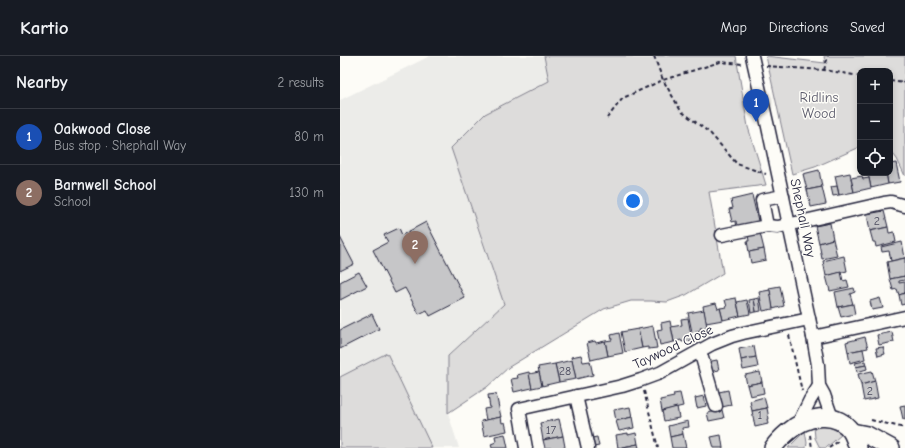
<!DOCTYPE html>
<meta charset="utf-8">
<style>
:root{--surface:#171b24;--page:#242831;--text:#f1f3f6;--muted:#9ea1a6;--line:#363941;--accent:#b45309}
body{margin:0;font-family:"Comic Neue",sans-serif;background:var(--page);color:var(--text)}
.controls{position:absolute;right:12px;top:12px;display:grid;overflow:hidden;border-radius:8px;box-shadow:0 2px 6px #0003}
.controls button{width:36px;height:36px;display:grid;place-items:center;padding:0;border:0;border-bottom:1px solid var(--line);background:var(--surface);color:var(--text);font:20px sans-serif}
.you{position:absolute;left:293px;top:145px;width:14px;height:14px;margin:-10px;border:3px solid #fff;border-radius:50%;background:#1a73e8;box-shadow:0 0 0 6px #1a73e833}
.badge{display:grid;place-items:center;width:26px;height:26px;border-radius:50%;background:var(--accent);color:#fff;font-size:13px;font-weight:700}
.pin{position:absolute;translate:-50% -33px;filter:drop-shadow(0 1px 2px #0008)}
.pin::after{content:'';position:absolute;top:21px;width:14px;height:12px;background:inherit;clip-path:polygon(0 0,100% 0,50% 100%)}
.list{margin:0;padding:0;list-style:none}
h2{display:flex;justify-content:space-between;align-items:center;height:52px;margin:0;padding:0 16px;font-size:17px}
h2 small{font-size:13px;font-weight:400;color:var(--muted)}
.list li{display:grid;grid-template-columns:26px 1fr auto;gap:12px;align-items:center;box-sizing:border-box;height:56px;padding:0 16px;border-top:1px solid var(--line)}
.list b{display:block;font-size:15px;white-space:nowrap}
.list p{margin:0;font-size:13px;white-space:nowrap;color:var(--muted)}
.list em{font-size:13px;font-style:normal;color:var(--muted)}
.icon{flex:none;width:22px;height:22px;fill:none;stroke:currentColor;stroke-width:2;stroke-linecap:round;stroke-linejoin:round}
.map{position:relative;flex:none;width:565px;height:392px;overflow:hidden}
header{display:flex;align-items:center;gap:24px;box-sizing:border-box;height:56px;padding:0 20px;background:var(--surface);border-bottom:1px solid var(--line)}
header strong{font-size:19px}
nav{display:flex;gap:22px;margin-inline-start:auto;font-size:14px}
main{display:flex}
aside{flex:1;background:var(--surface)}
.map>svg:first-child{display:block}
.built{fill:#ecece9}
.green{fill:#dddcdb;stroke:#807f8b}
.building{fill:#c6c6c8;stroke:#22223b}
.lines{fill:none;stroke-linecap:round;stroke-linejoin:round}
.minor-casing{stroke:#22223b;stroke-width:15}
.highway-casing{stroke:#22223b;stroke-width:20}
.path{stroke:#22223b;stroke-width:2;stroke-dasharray:4 3;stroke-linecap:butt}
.minor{stroke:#fdfcf7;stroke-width:12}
.highway{stroke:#fdfcf7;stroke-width:17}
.labels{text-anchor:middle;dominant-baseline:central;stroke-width:3;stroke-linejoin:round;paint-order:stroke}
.number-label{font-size:12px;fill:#4b4b5e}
.park-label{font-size:14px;fill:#5a5a6b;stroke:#fdfcf7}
.street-label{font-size:14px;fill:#22223b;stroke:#fdfcf7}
</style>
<header>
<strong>Kartio</strong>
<nav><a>Map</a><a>Directions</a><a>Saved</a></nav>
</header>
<main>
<aside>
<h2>Nearby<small>2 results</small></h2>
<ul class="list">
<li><span class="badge" style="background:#1a4fb4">1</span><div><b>Oakwood Close</b><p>Bus stop · Shephall Way</p></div><em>80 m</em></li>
<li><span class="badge" style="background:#8d6e63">2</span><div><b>Barnwell School</b><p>School</p></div><em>130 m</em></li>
</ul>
</aside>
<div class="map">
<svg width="565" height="392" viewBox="0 0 565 392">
<rect width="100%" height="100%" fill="#fdfcf7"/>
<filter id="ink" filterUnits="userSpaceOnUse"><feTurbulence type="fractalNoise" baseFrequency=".025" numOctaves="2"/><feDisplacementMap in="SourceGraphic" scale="8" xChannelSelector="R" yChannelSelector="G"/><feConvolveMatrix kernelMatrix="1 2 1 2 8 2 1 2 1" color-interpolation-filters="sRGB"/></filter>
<g filter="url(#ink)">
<polygon class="built" points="90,0 204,0 209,25 145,58 136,169 164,248 108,300 108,357 119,392 0,392 0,44"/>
<g class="green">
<polygon points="204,0 396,0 408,71 426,129 369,136 383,217 346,239 327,246 311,245 291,245 264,253 169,311 147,331 108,357 108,300 164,248 111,92 145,58 209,25"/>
<polygon points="426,0 485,7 484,0 565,0 565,120 557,103 550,94 550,15 520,15 520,91 475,111 452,118"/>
<polygon points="47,297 92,392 0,392 0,321"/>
<path d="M476,370C486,370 494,372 502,378L486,392H480L475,382L474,371Z"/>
<polygon points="465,375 467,387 466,392 448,392"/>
</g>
<g class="building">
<polygon points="556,107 560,126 548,128 546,117 550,117 550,108"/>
<polygon points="479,114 482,131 467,134 463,118"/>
<polygon points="510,117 514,136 499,139 495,120"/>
<polygon points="528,117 546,117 548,128 531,132"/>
<polygon points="522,120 523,123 529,122 531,132 514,136 511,122"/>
<polygon points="497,130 499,139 493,140 491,131"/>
<polygon points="482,131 486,148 471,151 467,134"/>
<polygon points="412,139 419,169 397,174 396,165 392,166 389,153 393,152 391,144"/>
<polygon points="544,155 548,171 530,175 527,158"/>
<polygon points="86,166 125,242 90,260 87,254 79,258 65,232 55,237 33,194 48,186 44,179 59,172 62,179"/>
<polygon points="490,167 493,183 479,187 475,170"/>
<polygon points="548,171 549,177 554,176 556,186 536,191 535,186 533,186 530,175"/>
<polygon points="420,177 424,193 409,196 407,185 409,185 408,179"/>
<polygon points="0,181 14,208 0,215"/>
<polygon points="493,183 497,200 482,203 479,187"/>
<polygon points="562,186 565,202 551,205 549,195 542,196 541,191"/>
<polygon points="424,193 426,204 411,207 409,196"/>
<polygon points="504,200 507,215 486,220 483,205"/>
<polygon points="565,202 565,220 550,223 547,206"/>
<polygon points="19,216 27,230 0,244 0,226"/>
<polygon points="501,216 503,225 507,224 509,231 490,235 486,220"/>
<polygon points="565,220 565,224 559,225 559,227 565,226 565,237 559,239 557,233 553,234 550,223"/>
<polygon points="440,230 444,250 433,253 429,232"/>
<polygon points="514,232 515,236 510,238 513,248 498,251 495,236"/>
<polygon points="430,234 433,253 423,255 419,236"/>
<polygon points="565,237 565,248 561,249 559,239"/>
<polygon points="396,242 400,260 383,264 380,252 387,251 385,244"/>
<polygon points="419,242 421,255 416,256 414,243"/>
<polygon points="540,242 543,252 532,254 530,245"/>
<polygon points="414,243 416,256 411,257 409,244"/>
<polygon points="407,244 410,258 400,260 397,246"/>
<polygon points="376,247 378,253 380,252 383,264 366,267 363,250"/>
<polygon points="513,248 515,258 501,261 498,251"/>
<polygon points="364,254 367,271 360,272 361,274 352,276 348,257"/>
<polygon points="32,258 39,273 0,293 0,274"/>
<polygon points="348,262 352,284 342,286 341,284 334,286 331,271 342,269 341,263"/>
<polygon points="330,265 334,286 320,289 317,274 322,273 321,267"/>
<polygon points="313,270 317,292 308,293 308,291 302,292 298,273"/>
<polygon points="298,273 302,292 285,296 281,276"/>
<polygon points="552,276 554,286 539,289 537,279"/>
<polygon points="279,277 283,297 268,300 265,285 272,284 271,279"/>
<polygon points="525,281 528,292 508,296 506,286"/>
<polygon points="255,285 256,287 265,285 268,300 251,304 247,287"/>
<polygon points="414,290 416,301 401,304 399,293"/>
<polygon points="543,291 545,298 538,300 536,292"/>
<polygon points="523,293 525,303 510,307 508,296"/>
<polygon points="241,299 243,306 250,305 253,319 236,323 231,301"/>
<polygon points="416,301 418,311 403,314 401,304"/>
<polygon points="232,304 236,323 219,326 215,308"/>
<polygon points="377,304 379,314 369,316 367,306"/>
<polygon points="525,305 526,309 516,311 515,307"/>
<polygon points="215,308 219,326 202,330 198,311"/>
<polygon points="526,309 527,313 517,316 516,311"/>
<polygon points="532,315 535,325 521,329 518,318"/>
<polygon points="189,316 192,332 174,336 171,323 178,322 177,319"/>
<polygon points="199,316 202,330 192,332 189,318"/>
<polygon points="420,316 422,326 407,329 405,319"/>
<polygon points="535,325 538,342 524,345 521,329"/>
<polygon points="422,326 424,337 410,340 407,329"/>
<polygon points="388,334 391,349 382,351 379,336"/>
<polygon points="340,337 343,350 322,355 320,344 334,341 333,338"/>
<polygon points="156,338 161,361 146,364 144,353 150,352 148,339"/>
<polygon points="364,340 366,350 357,352 355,342"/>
<polygon points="424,341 427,352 412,355 410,345"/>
<polygon points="565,349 565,364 563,363 560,350"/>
<polygon points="290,351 292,361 276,365 274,354"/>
<polygon points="337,351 339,362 324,365 322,355"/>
<polygon points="427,352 429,363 427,363 428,368 415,371 412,355"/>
<polygon points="382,354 384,362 369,365 367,357"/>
<polygon points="161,361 162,367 165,366 167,375 144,380 141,365"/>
<polygon points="292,361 294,372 279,375 276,365"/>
<polygon points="219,363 223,380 203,384 200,367"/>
<polygon points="348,365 349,371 342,372 343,378 330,381 328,370"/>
<polygon points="288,377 288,379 296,377 298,388 278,392 276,379"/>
<polygon points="165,378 168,392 152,392 151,388 156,386 155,380"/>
<polygon points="343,378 346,392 332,392 330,381"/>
<polygon points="381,379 383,392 374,392 371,381"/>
<polygon points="223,380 225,391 223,392 205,392 203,384"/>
<polygon points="257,381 259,390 249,392 247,383"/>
<polygon points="298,388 299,392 278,392"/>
</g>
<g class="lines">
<g class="minor-casing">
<g id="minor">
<polyline points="412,0 428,71 473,281 478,309 479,330 484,339 492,362"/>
<polyline points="427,170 422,144 443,140"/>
<polyline points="382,179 427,170 438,171 544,147 551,146 565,150"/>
<polyline points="473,281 565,261"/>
<polyline points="360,295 376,350"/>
<polyline points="236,340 248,392"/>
<polyline points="457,370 470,344 479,330"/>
<polyline points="186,392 179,353 282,330 301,324 320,317 372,288 392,280 403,277 469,263"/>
</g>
</g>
<g class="highway-casing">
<g id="highway">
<polyline points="512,376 527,379 551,392"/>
<path d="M433,392C437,386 442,381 448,376C465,361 495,353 511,375C514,380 516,386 518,392"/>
</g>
</g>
<g class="path">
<polyline points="314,0 323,24 341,55 370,77 397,108 426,118"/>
<polyline points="426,10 484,14 520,20"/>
<polyline points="484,14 488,0"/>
<polyline points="550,25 565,27"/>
<polyline points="564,27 565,21"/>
<polyline points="267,62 283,42 323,24 380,6 402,8"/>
<polyline points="449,279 462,335"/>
<polyline points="304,335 318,392"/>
<polyline points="531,364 565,372"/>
<polyline points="470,379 472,392"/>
<polyline points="489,392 500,384"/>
</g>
<use href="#minor" class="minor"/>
<use href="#highway" class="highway"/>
</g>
</g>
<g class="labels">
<g class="number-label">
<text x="537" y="165">2</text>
<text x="225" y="315">28</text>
<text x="530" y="335">2</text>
<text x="420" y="359">1</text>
<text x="211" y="374">17</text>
</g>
<g class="park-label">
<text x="479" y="41">Ridlins<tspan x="479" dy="16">Wood</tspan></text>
</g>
<g class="street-label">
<text transform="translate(463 162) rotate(78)">Shephall Way</text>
<text transform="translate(333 291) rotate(-25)">Taywood Close</text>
</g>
</g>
</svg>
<div class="controls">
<button>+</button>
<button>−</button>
<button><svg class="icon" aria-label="locate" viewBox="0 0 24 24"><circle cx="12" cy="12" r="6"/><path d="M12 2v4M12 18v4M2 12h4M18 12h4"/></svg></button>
</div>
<div class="you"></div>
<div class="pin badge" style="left:416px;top:66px;background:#1a4fb4">1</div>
<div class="pin badge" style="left:75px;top:208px;background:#8d6e63">2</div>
</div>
</main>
